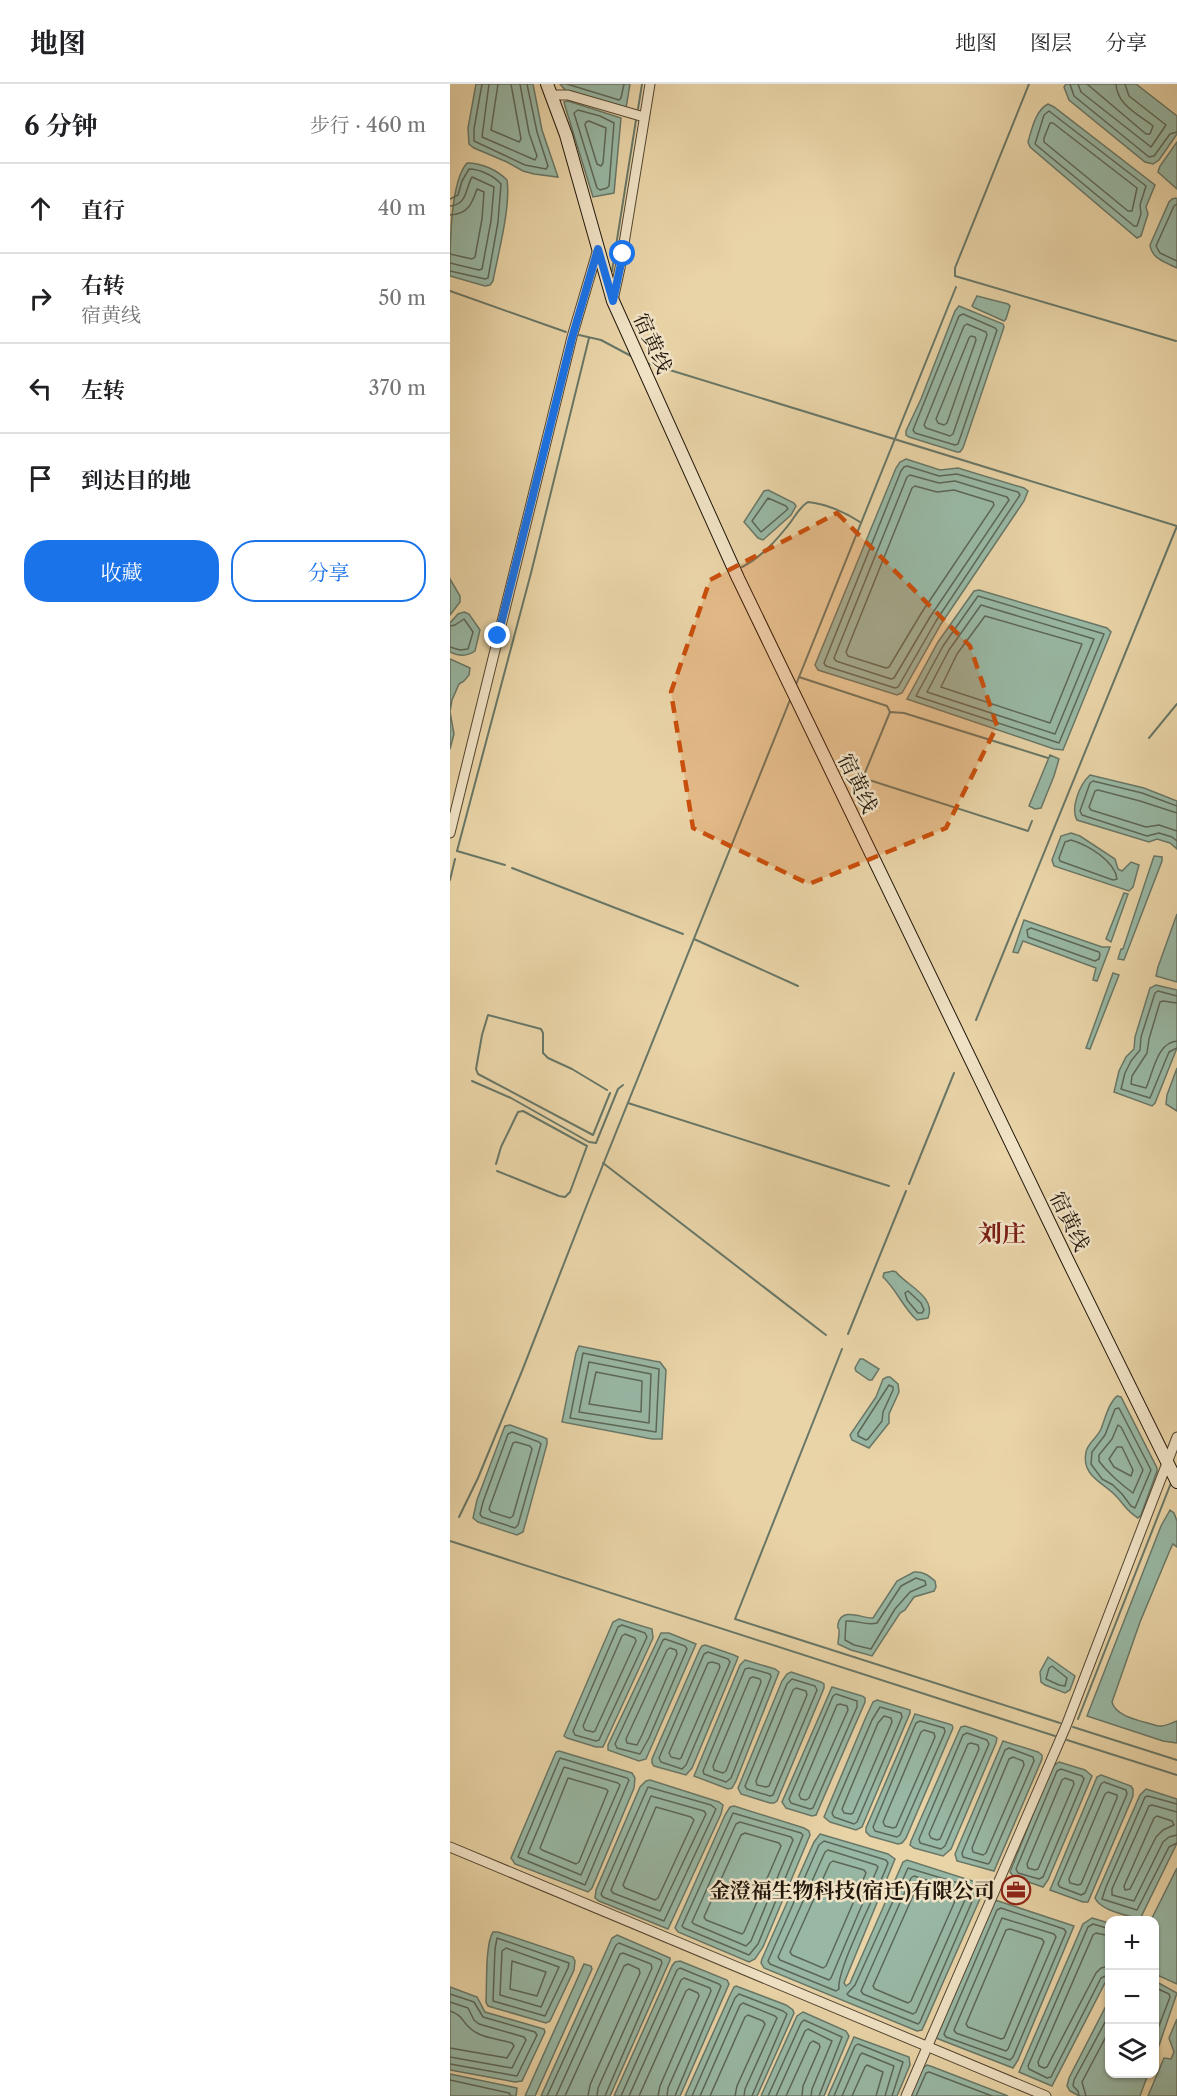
<!DOCTYPE html>
<html lang="zh">
<meta charset="utf-8">
<style>
:root{--surface:#fff;--page:#f6f6f6;--text:#202124;--muted:#757577;--line:#e0e0e0;--accent:#1a73e8}
body{margin:0;font-family:"Libre Caslon Text","Noto Serif SC",serif;background:var(--page);color:var(--text)}
.controls{position:absolute;right:18px;bottom:18px;display:grid;overflow:hidden;border-radius:12px;box-shadow:0 2px 4px #0004}
.controls button{width:54px;height:54px;display:grid;place-items:center;padding:0;border:0;border-bottom:2px solid var(--line);background:var(--surface);color:var(--text);font:30px sans-serif}
.stop{position:absolute;width:18px;height:18px;margin:-14px;border:4px solid #1a73e8;border-radius:50%;background:#fff}
.stop.end{background:#1a73e8;border-color:#fff;box-shadow:0 2px 6px #0008}
.list{margin:0;padding:0;list-style:none}
h2{display:flex;justify-content:space-between;align-items:center;height:78px;margin:0;padding:0 24px;font-size:26px}
h2 small{font-size:20px;font-weight:400;color:var(--muted)}
.list li{display:grid;grid-template-columns:39px 1fr auto;gap:18px;align-items:center;box-sizing:border-box;height:90px;padding:0 24px;border-top:2px solid var(--line)}
.list b{display:block;font-size:22px;white-space:nowrap}
.list p{margin:0;font-size:20px;white-space:nowrap;color:var(--muted)}
.list em{font-size:20px;font-style:normal;color:var(--muted)}
.actions{display:flex;gap:12px;padding:18px 24px}
.actions a{flex:1;padding:14px 0;border:2px solid var(--accent);border-radius:24px;text-align:center;font-size:21px;color:var(--accent)}
.actions .main{background:var(--accent);color:#fff}
.icon{flex:none;width:33px;height:33px;fill:none;stroke:currentColor;stroke-width:2;stroke-linecap:round;stroke-linejoin:round}
.map{position:relative;flex:none;width:727px;height:2012px;overflow:hidden}
header{display:flex;align-items:center;gap:36px;box-sizing:border-box;height:84px;padding:0 30px;background:var(--surface);border-bottom:2px solid var(--line)}
header strong{font-size:28px}
nav{display:flex;gap:33px;margin-inline-start:auto;font-size:21px}
main{display:flex}
aside{flex:1;background:var(--surface)}
.map>svg:first-child{display:block}
.water{fill:#98b8a5;stroke:#687767;stroke-width:1.5}
.lines{fill:none;stroke-linecap:round;stroke-linejoin:round}
.shore{stroke:#5c6758;stroke-width:1.5}
.stream{stroke:#687767;stroke-width:2}
.street-casing{stroke:#534632;stroke-width:11}
.secondary-casing{stroke:#21160b;stroke-width:14}
.street{stroke:#f1e3c6;stroke-width:9}
.secondary{stroke:#f1e3c6;stroke-width:12}
.route{stroke:#1a73e8;stroke-width:8}
.marked{fill:#ca4f0c;fill-opacity:0.2;stroke:#ca4f0c;stroke-width:4.5;stroke-dasharray:12 8;stroke-linejoin:round}
.labels{text-anchor:middle;dominant-baseline:central;stroke-width:5;stroke-linejoin:round;paint-order:stroke}
.street-label{font-size:21px;fill:#21160b;stroke:#f1e3c6}
.poi-label{font-size:21px;font-weight:bold;fill:#21160b;stroke:#f1e3c6;text-anchor:end}
.quarter-label{font-size:24px;font-weight:bold;fill:#7a1f14;stroke:#f1e3c6}
</style>
<header>
<strong>地图</strong>
<nav><a>地图</a><a>图层</a><a>分享</a></nav>
</header>
<main>
<aside>
<h2>6 分钟<small>步行 · 460 m</small></h2>
<ul class="list">
<li><svg class="icon" aria-label="ahead" viewBox="0 0 24 24"><path d="M12 20V5M6 11l6-6 6 6"/></svg><div><b>直行</b></div><em>40 m</em></li>
<li><svg class="icon" aria-label="right" viewBox="0 0 24 24"><path d="M7 20v-9h11M14 6l5 5-5 5"/></svg><div><b>右转</b><p>宿黄线</p></div><em>50 m</em></li>
<li><svg class="icon" aria-label="left" viewBox="0 0 24 24"><path d="M17 20v-9H6M10 6l-5 5 5 5"/></svg><div><b>左转</b></div><em>370 m</em></li>
<li><svg class="icon" aria-label="arrive" viewBox="0 0 24 24"><path d="M6 21V4h12l-3 4 3 4H6"/></svg><div><b>到达目的地</b></div></li>
</ul>
<div class="actions"><a class="main">收藏</a><a>分享</a></div>
</aside>
<div class="map">
<svg width="727" height="2012" viewBox="0 0 727 2012">
<rect width="100%" height="100%" fill="#e9d4a7"/>
<filter id="stains"><feTurbulence type="fractalNoise" baseFrequency=".00333" numOctaves="4"/><feColorMatrix values="0 0 0 0 .2 0 0 0 0 .09 0 0 0 0 .02 0 0 0 .5 -.17"/></filter>
<radialGradient id="worn" r=".72"><stop offset=".6" stop-color="#630" stop-opacity="0"/><stop offset="1" stop-color="#630" stop-opacity=".3"/></radialGradient>
<g class="water">
<polygon points="26,0 83,0 92,46 108,93 84,90 73,87 57,78 24,64 19,60 18,44"/>
<polygon points="110,0 180,0 176,24 116,7"/>
<polygon points="616,0 686,0 727,32 727,50 709,76 703,80 695,78 619,16 614,3"/>
<polygon points="118,17 171,34 164,109 143,113 115,22 114,18"/>
<path d="M598,20L604,23L705,101L696,123L698,130L691,152L687,154L580,63L578,58C582,45 585,27 598,20Z"/>
<polygon points="727,58 727,105 708,88 710,82"/>
<path d="M17,79C32,79 47,86 57,96C61,122 48,170 43,197L40,201L35,202L0,192C0,162 0,98 17,79Z"/>
<path d="M726,114L727,115V184C715,178 702,175 700,161L719,118L722,115Z"/>
<polygon points="527,212 558,220 560,222 556,235 554,237 525,224 522,222"/>
<polygon points="509,222 553,240 554,243 513,364 510,368 507,368 459,353 456,351 456,347 471,315 505,227"/>
<polygon points="456,375 490,386 508,384 574,404 578,407 574,417 491,540 452,609 447,611 368,586 365,581 446,384 450,378"/>
<polygon points="318,406 344,419 346,422 341,431 313,456 308,454 294,438 314,407"/>
<polygon points="0,495 10,512 10,518 0,531"/>
<polygon points="529,506 657,544 661,548 613,666 604,665 457,615 488,558 524,507"/>
<path d="M14,528L19,530L30,546L25,567C16,573 9,572 0,568V539L8,530Z"/>
<polygon points="0,575 20,584 19,591 14,597 9,600 2,616 0,628 4,650 0,665"/>
<polygon points="600,671 609,675 604,692 591,724 585,725 579,722"/>
<path d="M640,691L694,704L727,717V765L720,759L707,755L699,758L627,736C620,724 630,700 640,691Z"/>
<polygon points="621,749 630,752 665,775 668,785 672,787 681,778 689,781 683,803 679,807 604,782 602,776 611,752"/>
<polygon points="704,772 712,773 712,777 674,876 668,875 671,865 673,865"/>
<polygon points="674,809 678,810 661,858 656,855"/>
<polygon points="727,830 727,898 706,892 708,883"/>
<polygon points="574,836 652,863 660,863 647,897 643,896 646,884 573,857 568,869 563,868"/>
<polygon points="663,889 669,891 640,965 636,964"/>
<polygon points="706,901 727,906 727,964 705,1019 702,1022 664,1008 669,987 676,973 684,965 685,953 700,904"/>
<polygon points="727,984 727,1027 716,1020 717,1011"/>
<path d="M443,1187L446,1188C456,1201 487,1213 478,1234L467,1236C453,1224 447,1206 433,1193L434,1189Z"/>
<polygon points="129,1262 204,1277 210,1278 216,1286 212,1355 202,1355 112,1338 126,1269"/>
<polygon points="410,1275 413,1275 429,1285 422,1296 419,1296 406,1287 405,1284"/>
<polygon points="437,1293 440,1293 448,1300 449,1308 439,1330 439,1339 419,1364 402,1356 400,1351 426,1313 433,1295"/>
<path d="M667,1312L671,1313L707,1384V1387L691,1431L688,1434C675,1426 675,1421 665,1411C652,1398 631,1391 636,1368C637,1360 647,1354 651,1345C655,1335 658,1320 667,1312Z"/>
<polygon points="60,1341 93,1353 97,1355 97,1360 73,1448 67,1451 28,1438 23,1434 27,1416 53,1347 55,1342"/>
<path d="M720,1426L724,1429L727,1437V1463L723,1460L720,1466L690,1538L662,1618C666,1634 694,1637 708,1642C714,1643 721,1639 727,1637V1659L713,1657L637,1632L711,1442Z"/>
<path d="M464,1488C473,1487 479,1492 485,1497L486,1503L484,1507L464,1513L455,1526L450,1529L422,1572L401,1566L388,1560C388,1556 389,1553 389,1550C390,1540 387,1549 388,1540C392,1522 413,1535 423,1534L447,1497Z"/>
<polygon points="169,1535 202,1545 203,1554 153,1663 146,1663 117,1654 114,1652 163,1538"/>
<polygon points="211,1549 219,1549 246,1560 196,1675 189,1677 158,1666 158,1661"/>
<polygon points="255,1561 284,1571 288,1573 287,1576 242,1684 236,1691 204,1682 202,1679 202,1675 250,1565 252,1562"/>
<polygon points="598,1573 625,1592 620,1606 615,1609 595,1601 591,1598 590,1588"/>
<polygon points="295,1576 325,1585 329,1588 286,1697 282,1704 278,1705 244,1692 290,1581"/>
<polygon points="341,1588 371,1598 374,1600 374,1604 327,1717 324,1719 320,1719 291,1710 288,1704 332,1597 337,1590"/>
<polygon points="382,1603 412,1612 415,1614 415,1618 366,1731 362,1732 336,1724 332,1718"/>
<polygon points="427,1616 460,1626 460,1629 412,1743 406,1746 380,1738 374,1733 416,1633 423,1618"/>
<polygon points="465,1630 499,1640 502,1641 503,1644 456,1754 452,1759 448,1760 420,1752 416,1748 416,1744"/>
<polygon points="515,1642 544,1652 547,1654 546,1659 501,1765 493,1772 464,1764 460,1761 461,1757 509,1647 511,1643"/>
<polygon points="553,1657 588,1668 592,1671 592,1675 544,1787 507,1777 505,1770"/>
<polygon points="109,1667 182,1689 185,1694 184,1704 142,1804 138,1808 65,1780 61,1774 106,1668"/>
<polygon points="609,1678 635,1686 642,1692 598,1796 593,1803 564,1793 560,1788 602,1683"/>
<polygon points="651,1691 681,1702 683,1705 683,1712 638,1818 633,1818 600,1806 647,1693"/>
<polygon points="200,1696 269,1718 273,1721 271,1730 218,1845 149,1817 145,1814 146,1806 190,1703 196,1697"/>
<path d="M696,1705L727,1715V1759L690,1835C677,1831 651,1827 645,1814L690,1711Z"/>
<polygon points="284,1722 354,1744 359,1747 360,1751 313,1863 305,1875 299,1878 228,1848 225,1844 275,1731 280,1723"/>
<polygon points="370,1750 438,1770 445,1775 394,1899 396,1902 400,1899 453,1778 457,1776 532,1800 533,1808 472,1946 467,1947 314,1884 311,1879 312,1875 364,1758"/>
<polygon points="727,1784 727,1900 705,1890 704,1836 701,1836"/>
<polygon points="545,1816 624,1842 568,1976 563,1984 486,1954"/>
<polygon points="642,1834 659,1839 659,1891 602,2002 569,1988 633,1840"/>
<path d="M43,1848H48L123,1873L125,1877L124,1886L100,1937L96,1939L38,1922L36,1918C37,1902 35,1860 43,1848Z"/>
<polygon points="167,1851 220,1874 220,1876 160,2012 91,2012 162,1854"/>
<polygon points="230,1877 277,1896 279,1900 230,2012 164,2012 222,1882 225,1878"/>
<polygon points="134,1880 141,1882 142,1885 85,2012 75,2012"/>
<polygon points="705,1897 727,1909 705,1973"/>
<polygon points="286,1902 336,1921 343,1926 344,1929 307,2012 235,2012 280,1911 284,1903"/>
<polygon points="0,1903 27,1913 35,1928 94,1945 95,1948 72,1997 65,1998 0,1986"/>
<polygon points="659,1916 660,1990 698,1990 690,2012 629,2012 620,2007 617,2002 619,1994"/>
<polygon points="353,1928 396,1947 399,1952 374,2012 311,2012 347,1932"/>
<polygon points="727,1935 727,2012 698,2012 714,1974 721,1975 724,1968 719,1954"/>
<polygon points="404,1953 459,1973 460,1981 447,2012 378,2012"/>
<polygon points="477,1981 483,1983 558,2012 459,2012 472,1984"/>
<polygon points="0,1990 67,2004 66,2012 0,2012"/>
</g>
<g class="lines">
<g class="shore">
<polyline points="32,0 24,45 24,57 75,81 96,85 98,82 87,48 77,0"/>
<polyline points="39,0 32,53 85,76 87,72 79,49 70,0"/>
<polyline points="48,0 41,46 69,58 71,55 61,0"/>
<polyline points="117,0 169,16 171,14 174,0"/>
<polyline points="620,0 624,12 699,73 704,72 720,50 727,48"/>
<polyline points="628,0 631,8 701,63 716,41 679,12 675,0"/>
<path d="M637,0L696,50H700L703,42C688,30 667,21 666,0"/>
<polygon points="128,26 150,32 164,39 159,102 157,104 150,106 147,104 124,29"/>
<polygon points="599,27 696,102 690,121 691,130 687,142 684,142 585,60 594,31"/>
<polygon points="139,37 156,44 153,79 151,82 147,80 135,41 136,38"/>
<polygon points="600,39 603,39 687,104 682,127 678,127 594,58 594,54"/>
<path d="M0,115L8,111L12,97L19,85C30,85 44,92 51,100L48,138L38,194L35,195L0,187"/>
<polyline points="727,120 724,122 706,162 710,169 727,177"/>
<path d="M0,122C18,120 15,105 22,93L44,103L41,137L32,185L29,186L0,179"/>
<path d="M0,131C18,130 22,120 27,105L34,108L32,135L25,173L22,175L0,170"/>
<polygon points="513,230 545,244 547,246 508,360 505,361 465,349 463,346 509,232"/>
<polygon points="517,240 536,248 537,251 503,350 500,352 476,344 474,341 514,242"/>
<polygon points="521,252 525,253 526,256 497,339 494,341 488,339 486,335 519,254"/>
<polygon points="457,382 489,392 507,390 568,408 570,411 486,537 448,603 445,604 376,582 374,579 451,387 454,383"/>
<polygon points="460,391 489,399 505,397 557,413 559,416 480,533 444,594 441,595 386,577 384,574 457,393"/>
<polygon points="465,402 487,408 504,406 543,418 544,421 472,528 439,583 436,584 398,572 396,568 462,404"/>
<polygon points="318,414 336,422 338,425 311,448 302,437"/>
<polygon points="528,512 654,550 609,659 466,612 493,562"/>
<polygon points="531,521 644,555 605,650 477,608 499,566"/>
<polygon points="535,532 632,560 600,639 491,603 507,570"/>
<polyline points="0,542 5,541 14,535 23,548 18,565 10,566 0,563"/>
<polyline points="727,722 692,709 643,697 640,699 630,727 632,731 697,752 709,749 722,753 727,757"/>
<polyline points="727,729 690,717 648,706 645,707 639,723 641,726 696,743 709,741 727,747"/>
<path d="M621,756C638,761 665,777 667,795L663,796L610,777L609,774L615,758Z"/>
<polygon points="581,844 649,868 650,870 649,875 645,877 578,853 577,846"/>
<polyline points="727,912 708,907 705,909 691,953 690,966 681,977 675,989 671,1005 700,1014 719,968 727,964"/>
<path d="M727,919L713,917L710,918L699,955L697,969L682,992L681,1000L696,1004C703,989 707,958 727,957"/>
<polygon points="458,1207 471,1219 474,1226 472,1229 468,1229 457,1216 455,1209"/>
<polygon points="133,1269 209,1285 206,1348 120,1334"/>
<polygon points="139,1278 201,1290 199,1339 129,1328"/>
<polygon points="146,1288 192,1297 191,1328 139,1320"/>
<polygon points="439,1301 443,1303 443,1306 433,1328 432,1337 418,1355 416,1356 408,1352 408,1349"/>
<polygon points="669,1324 701,1386 685,1424 681,1422 672,1410 663,1401 652,1395 641,1380 642,1368 655,1351 665,1325"/>
<path d="M668,1341L671,1343L693,1386L683,1409C673,1402 657,1388 649,1377V1371L662,1355Z"/>
<polygon points="62,1348 89,1358 91,1360 68,1441 65,1444 32,1433 30,1430 33,1418 58,1350"/>
<polygon points="66,1358 80,1362 82,1365 63,1432 60,1434 41,1428 39,1425 63,1359"/>
<polygon points="667,1363 672,1363 683,1386 681,1392 664,1383 659,1375"/>
<path d="M466,1494L475,1497L476,1501L460,1508L445,1525L421,1565L404,1561L395,1556L396,1537C407,1536 416,1542 427,1539L451,1502Z"/>
<polygon points="172,1541 195,1549 197,1553 149,1656 146,1657 125,1651 123,1647 168,1543"/>
<polygon points="175,1550 185,1554 186,1557 145,1647 143,1648 135,1646 133,1642 172,1552"/>
<polygon points="215,1555 235,1562 237,1565 199,1654 190,1670 167,1664 165,1660 213,1556"/>
<polygon points="220,1564 226,1566 227,1570 192,1651 187,1661 177,1659 176,1655 217,1566"/>
<polygon points="258,1568 278,1575 280,1578 236,1681 232,1685 211,1678 209,1674 254,1570"/>
<polygon points="262,1578 269,1580 270,1583 231,1674 229,1675 221,1673 219,1669 258,1579"/>
<polygon points="602,1582 617,1594 615,1602 609,1601 596,1595 599,1584"/>
<polygon points="299,1584 320,1590 321,1593 281,1694 276,1698 254,1690 253,1687 295,1585"/>
<polygon points="303,1593 310,1595 311,1598 276,1687 273,1689 264,1686 263,1682 300,1594"/>
<polygon points="342,1595 365,1602 367,1606 323,1711 320,1712 297,1705 295,1702 337,1600"/>
<polygon points="346,1604 356,1607 357,1611 319,1702 316,1703 307,1701 306,1697 343,1606"/>
<polygon points="386,1610 407,1617 407,1623 363,1724 360,1725 341,1719 339,1715 383,1612"/>
<polygon points="390,1620 397,1622 398,1626 359,1714 356,1716 351,1715 349,1711 387,1621"/>
<polygon points="430,1623 451,1629 452,1633 407,1738 404,1740 384,1733 382,1729 422,1636"/>
<polygon points="434,1632 441,1634 442,1638 403,1729 401,1730 394,1729 392,1725 428,1639"/>
<polygon points="470,1637 494,1644 495,1648 450,1751 447,1753 425,1747 423,1743 466,1639"/>
<polygon points="474,1646 484,1649 485,1653 446,1743 443,1744 435,1742 433,1738 471,1648"/>
<polygon points="517,1649 537,1656 539,1660 495,1762 491,1765 470,1759 469,1755 513,1651"/>
<polygon points="521,1659 528,1661 529,1665 490,1755 487,1756 481,1754 479,1750 518,1660"/>
<polygon points="559,1664 583,1673 584,1677 540,1778 538,1780 513,1773 512,1769 555,1666"/>
<polygon points="563,1673 573,1677 574,1681 536,1769 533,1771 523,1768 522,1764 559,1675"/>
<polygon points="110,1674 177,1694 179,1696 135,1801 68,1773"/>
<polygon points="114,1683 168,1699 170,1701 131,1791 78,1769"/>
<polygon points="611,1685 632,1692 634,1695 593,1793 589,1795 568,1789 566,1785 607,1687"/>
<polygon points="118,1694 156,1705 158,1707 129,1778 126,1780 92,1766 90,1764"/>
<polygon points="615,1694 623,1697 624,1700 588,1785 585,1786 578,1784 577,1780 612,1696"/>
<polygon points="654,1698 676,1706 677,1710 635,1809 631,1811 610,1803 608,1800 651,1700"/>
<polygon points="198,1703 261,1721 266,1725 214,1837 153,1813 151,1810"/>
<polygon points="658,1708 667,1711 667,1714 631,1800 628,1801 620,1799 619,1795 655,1710"/>
<polygon points="201,1712 254,1727 256,1730 210,1827 163,1809 161,1806"/>
<polyline points="727,1720 698,1712 695,1713 656,1803 652,1815 687,1826 719,1763 727,1759"/>
<polygon points="206,1723 241,1733 244,1736 208,1814 205,1816 175,1804 173,1801"/>
<polyline points="727,1728 702,1721 699,1722 662,1805 662,1811 684,1817 713,1758 719,1753 727,1751"/>
<polygon points="283,1729 351,1749 353,1751 308,1860 299,1871 234,1844 232,1842"/>
<polygon points="707,1732 722,1737 724,1741 713,1746 706,1753 680,1805 675,1806 674,1802 704,1734"/>
<polygon points="290,1738 341,1753 343,1756 301,1857 296,1862 244,1840 242,1838 286,1740"/>
<polygon points="295,1749 329,1759 331,1762 294,1848 292,1850 256,1836 254,1833 291,1751"/>
<path d="M374,1757L436,1776L438,1779C430,1803 386,1885 389,1905L386,1907L320,1880L318,1877L369,1761Z"/>
<polygon points="378,1766 426,1781 428,1783 381,1894 379,1896 330,1876 328,1873 375,1768"/>
<polygon points="383,1777 414,1786 416,1789 376,1882 373,1884 342,1871 340,1868 380,1779"/>
<polygon points="458,1784 525,1804 527,1806 470,1938 468,1940 399,1912 397,1910 405,1901"/>
<polygon points="464,1792 515,1808 517,1811 466,1928 463,1930 413,1910 411,1907 461,1794"/>
<polygon points="469,1803 503,1814 505,1817 461,1917 458,1919 425,1905 423,1902 466,1805"/>
<polygon points="551,1824 614,1845 616,1848 563,1973 560,1976 496,1953 494,1950 547,1826"/>
<polygon points="552,1834 604,1850 606,1853 558,1965 556,1967 506,1949 504,1946"/>
<polygon points="560,1845 592,1855 594,1858 554,1954 551,1955 518,1943 516,1940 556,1846"/>
<polyline points="660,1845 643,1840 638,1843 578,1982 579,1985 597,1994 601,1993 651,1894 660,1890"/>
<polyline points="660,1852 646,1849 643,1851 588,1978 589,1982 594,1984 597,1983 646,1889 651,1884 660,1882"/>
<polygon points="47,1854 119,1879 118,1884 95,1932 43,1917 45,1865"/>
<polygon points="56,1864 109,1883 91,1923 50,1911 52,1867"/>
<polygon points="62,1877 96,1888 87,1912 60,1905"/>
<polyline points="704,1903 719,1910 720,1913 704,1955"/>
<polyline points="0,1910 24,1918 33,1933 85,1948 87,1951 67,1992 0,1980"/>
<polyline points="0,1918 18,1924 24,1936 29,1940 74,1953 76,1956 62,1984 0,1973"/>
<path d="M0,1927C14,1932 11,1937 21,1945C31,1954 49,1955 62,1959L64,1962L57,1974L0,1964"/>
<polyline points="0,1996 59,2009 61,2012"/>
<polyline points="97,2012 166,1861 169,1859 211,1876 212,1879 155,2012"/>
<polyline points="106,2012 170,1870 173,1869 201,1880 202,1884 148,2004 147,2012"/>
<polyline points="115,2012 174,1882 178,1880 189,1885 190,1889 140,2001 138,2012"/>
<polyline points="171,2012 227,1886 230,1884 269,1900 271,1902 225,2012"/>
<polyline points="179,2012 231,1896 234,1894 260,1904 261,1907 218,2004 217,2012"/>
<polyline points="189,2012 236,1907 239,1905 248,1909 249,1912 210,2002 208,2012"/>
<polyline points="242,2012 285,1914 289,1910 333,1927 337,1930 302,2012"/>
<polyline points="250,2012 290,1921 293,1919 325,1932 327,1934 295,2005 294,2012"/>
<polyline points="260,2012 295,1933 298,1931 313,1937 315,1940 287,2002 285,2012"/>
<polyline points="318,2012 351,1939 354,1936 392,1953 369,2012"/>
<polyline points="326,2012 355,1947 358,1945 382,1957 362,2005 361,2012"/>
<polyline points="336,2012 360,1959 363,1957 369,1960 370,1963 353,2002 352,2012"/>
<polyline points="384,2012 405,1962 408,1960 453,1978 442,2012"/>
<polyline points="392,2012 410,1971 412,1969 444,1982 435,2012"/>
<polyline points="402,2012 415,1983 417,1981 433,1988 426,2012"/>
<polyline points="466,2012 476,1989 479,1988 542,2012"/>
<polyline points="629,2012 628,2007 623,2002 624,1996 660,1929"/>
<polyline points="636,2012 632,1998 660,1945"/>
</g>
<g class="stream">
<polyline points="579,0 505,184 505,192 726,257"/>
<polyline points="188,25 192,0"/>
<polyline points="162,187 186,36"/>
<polyline points="0,207 116,248"/>
<polyline points="129,251 151,256 181,272"/>
<polyline points="197,279 727,442 526,936"/>
<path d="M292,483C310,474 324,459 336,444C344,435 348,424 358,418C376,420 396,429 410,438"/>
<polyline points="349,593 437,622 440,628"/>
<polyline points="345,603 506,203"/>
<polyline points="699,654 727,620"/>
<polyline points="582,737 578,747 416,695 414,691 440,628 454,629 598,674"/>
<polyline points="7,767 81,489 139,254"/>
<polyline points="7,767 55,781"/>
<polyline points="62,784 233,850"/>
<polyline points="0,796 5,775"/>
<polyline points="244,855 348,902"/>
<polyline points="22,997 61,1014 139,1058 146,1059 168,1005 173,1001"/>
<polyline points="157,1006 122,985 98,974 93,969 93,949 91,945 38,931 32,951 26,985 28,990 143,1051 160,1009"/>
<polyline points="178,1019 439,1102"/>
<polyline points="153,1079 376,1251"/>
<polyline points="46,1080 51,1063 68,1028 73,1027 137,1062 120,1108 115,1113 109,1112 47,1087"/>
<polyline points="459,1100 504,989"/>
<polyline points="398,1250 456,1107"/>
<polyline points="392,1265 285,1535 610,1639"/>
<polyline points="9,1433 28,1394 72,1287 138,1118 340,616"/>
<polyline points="0,1457 605,1652"/>
<polyline points="628,1635 721,1399"/>
<polyline points="623,1643 727,1676"/>
<polyline points="617,1656 727,1691"/>
</g>
<g class="street-casing">
<g id="street">
<polyline points="100,11 118,11 194,33"/>
<polyline points="163,216 170,184 200,0"/>
<polyline points="0,749 122,253 148,165"/>
<polyline points="0,1763 596,2012"/>
<polyline points="456,2012 616,1642 727,1353"/>
</g>
</g>
<g class="secondary-casing">
<polyline id="secondary" points="97,0 116,51 163,217 288,494 618,1177 727,1398"/>
</g>
<use href="#street" class="street"/>
<use href="#secondary" class="secondary"/>
</g>
<g class="lines">
<polyline class="route" points="48,552 122,254 148,165 163,217 173,170"/>
</g>
<path class="marked" d="M387,429L520,562L547,642L496,744L359,800L243,744L221,608L260,496Z"/>
<defs>
<g id="office-ring" transform="scale(1.5)"><circle r="9.5" fill="#f1e3c6" stroke="#8f2418" stroke-width="1.5"/><path d="M-6-3h4V-5.5h4V-3h4V5H-6ZM-1-4.5V-3h2v-1.5ZM-6 0V1H6V0Z" fill="#8f2418"/></g>
</defs>
<g fill-rule="evenodd">
<use href="#office-ring" x="566" y="1806"/>
</g>
<g class="labels">
<g class="street-label">
<text transform="translate(203 259) rotate(66)">宿黄线</text>
<text transform="translate(408 699) rotate(64)">宿黄线</text>
<text transform="translate(620 1137) rotate(64)">宿黄线</text>
</g>
<g class="poi-label">
<text x="545" y="1806">金澄福生物科技(宿迁)有限公司</text>
</g>
<g class="quarter-label">
<text x="552" y="1149">刘庄</text>
</g>
</g>
<rect width="100%" height="100%" filter="url(#stains)"/>
<rect width="100%" height="100%" fill="url(#worn)"/>
</svg>
<div class="controls">
<button>+</button>
<button>−</button>
<button><svg class="icon" aria-label="layers" viewBox="0 0 24 24"><path d="M12 4l9 5-9 5-9-5zM3 14l9 5 9-5"/></svg></button>
</div>
<div class="stop" style="left:173px;top:170px"></div>
<div class="stop end" style="left:48px;top:552px"></div>
</div>
</main>
